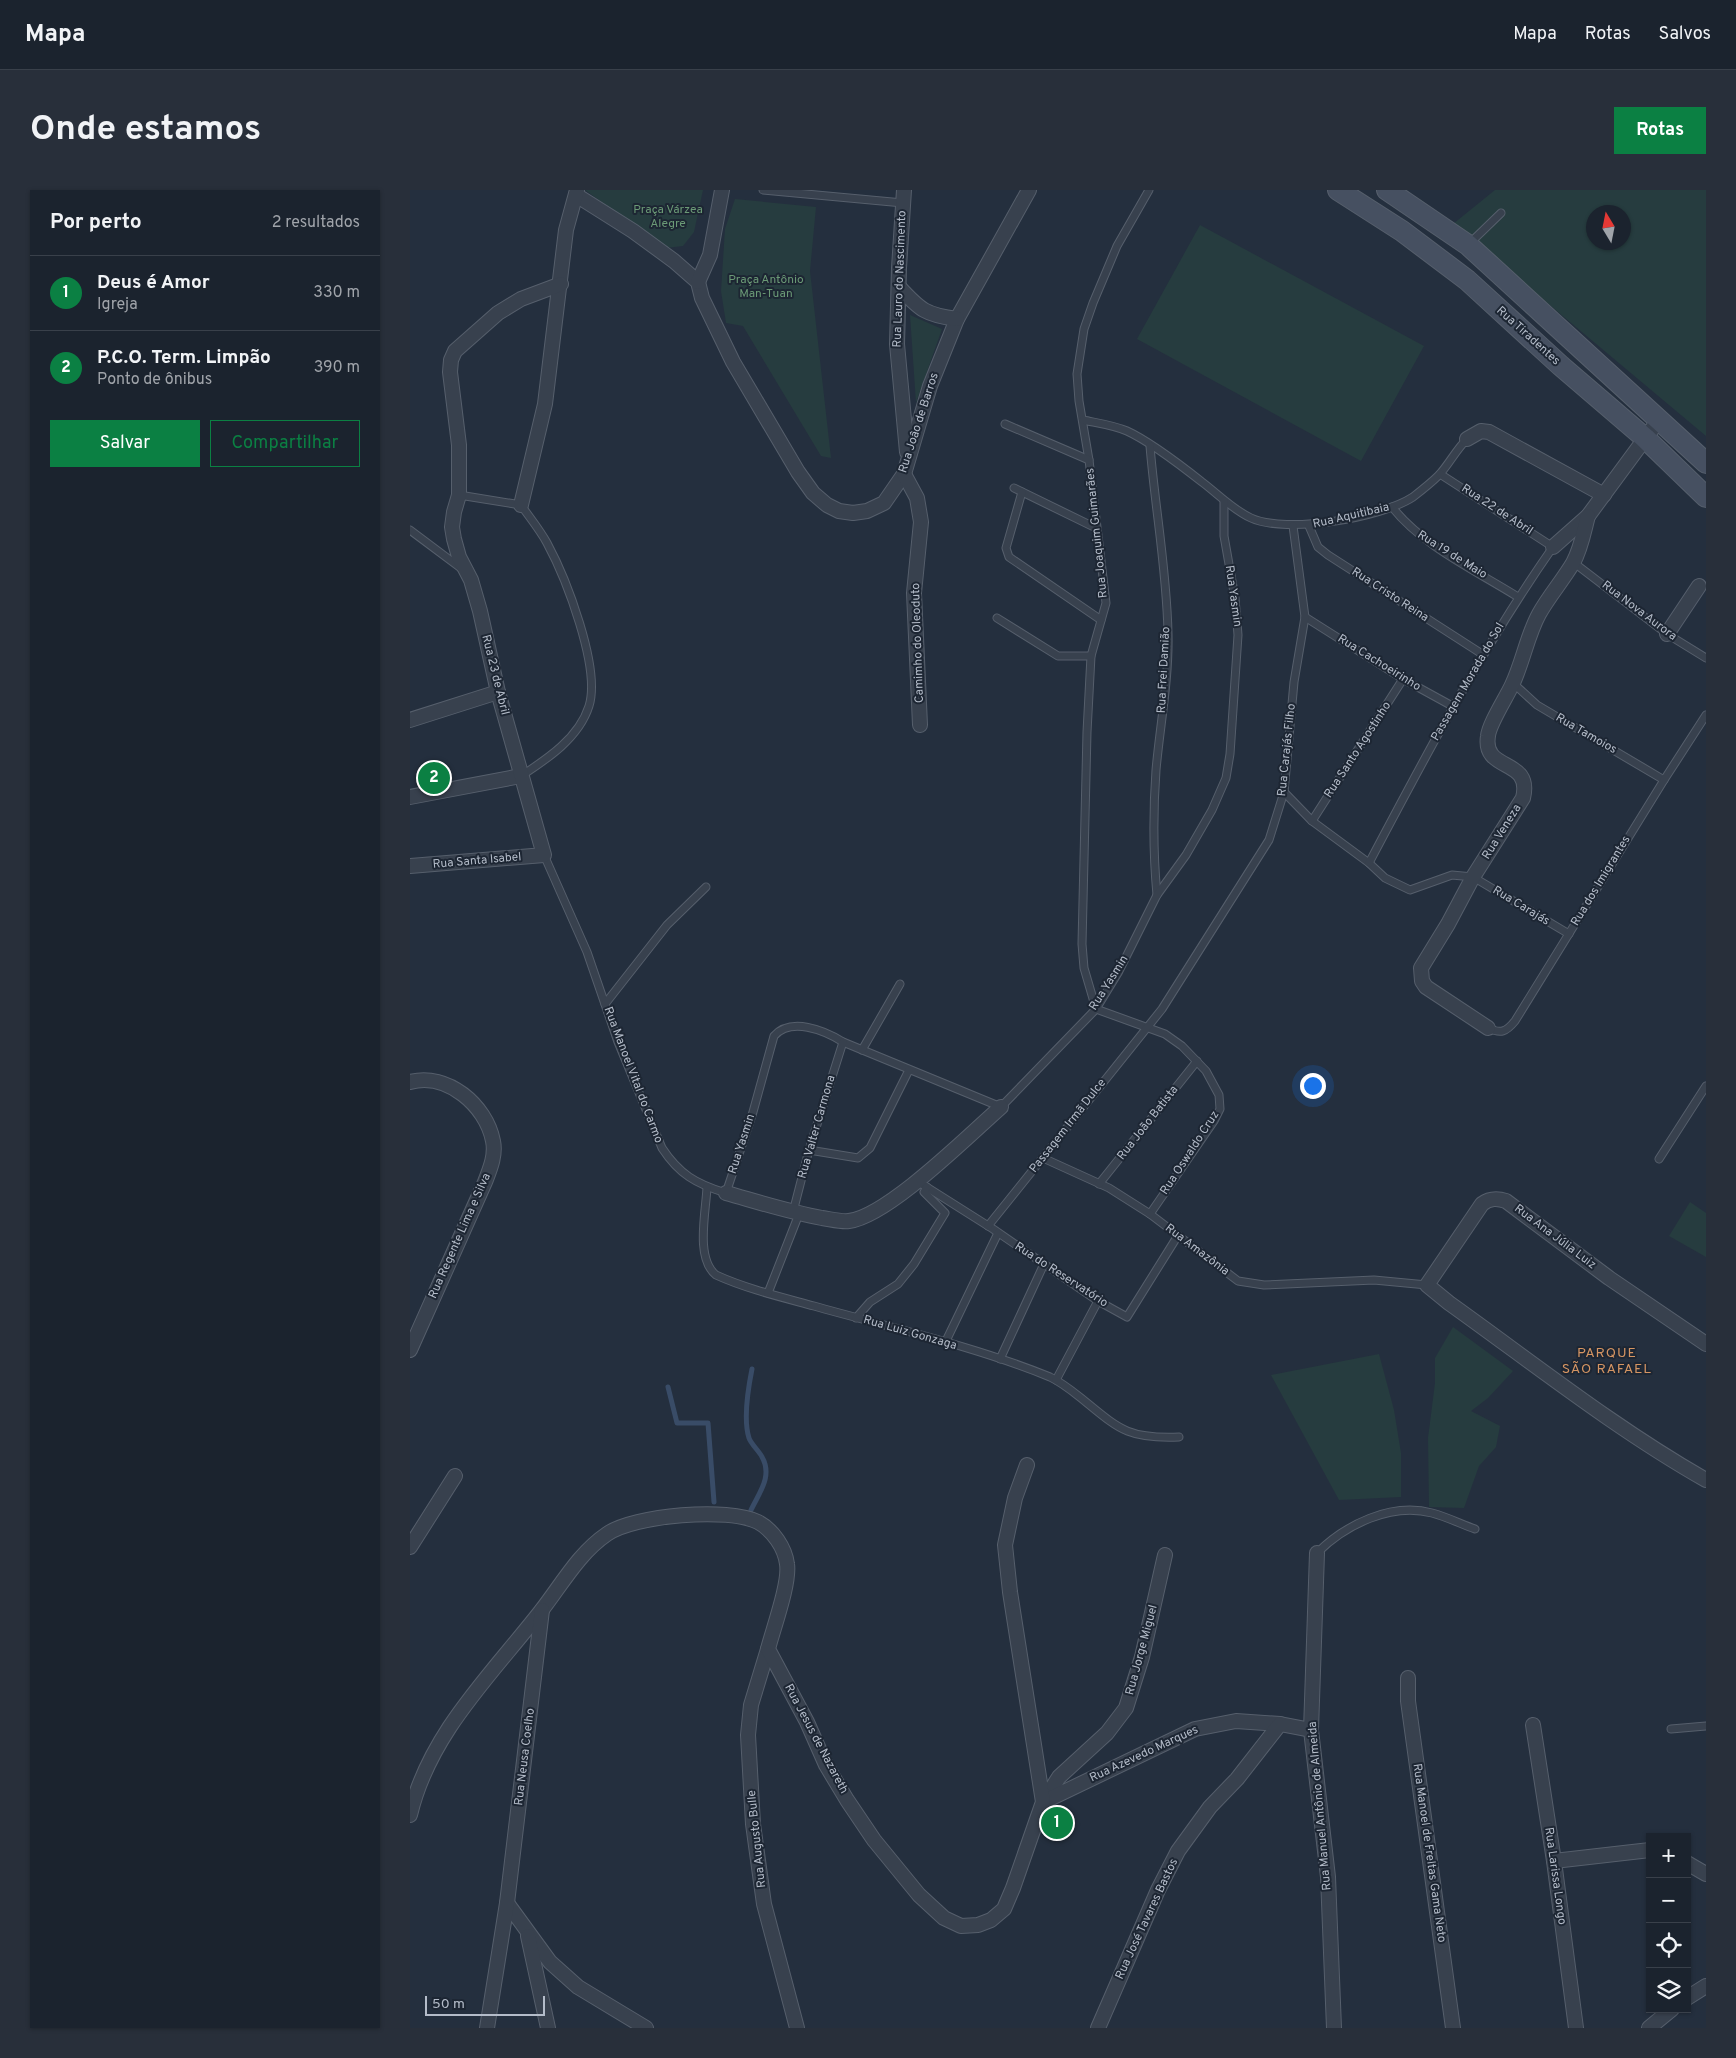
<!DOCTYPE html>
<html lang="pt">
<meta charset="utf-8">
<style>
:root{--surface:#1b232e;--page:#282f3a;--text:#f1f3f6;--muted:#a0a4aa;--line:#39404a;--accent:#0b8043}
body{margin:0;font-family:Overpass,sans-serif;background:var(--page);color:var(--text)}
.controls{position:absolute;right:15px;bottom:15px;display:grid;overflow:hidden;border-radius:0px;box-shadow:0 1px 4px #0004}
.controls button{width:45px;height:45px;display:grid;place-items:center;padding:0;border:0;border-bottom:1px solid var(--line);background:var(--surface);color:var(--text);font:25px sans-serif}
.compass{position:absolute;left:1176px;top:15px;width:45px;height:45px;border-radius:50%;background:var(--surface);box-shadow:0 1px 4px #0004;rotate:350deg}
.scale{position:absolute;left:15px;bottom:12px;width:120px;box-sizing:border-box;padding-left:5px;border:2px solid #b4bcc9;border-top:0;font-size:14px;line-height:18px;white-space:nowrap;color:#b4bcc9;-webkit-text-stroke:4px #1d2633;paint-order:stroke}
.you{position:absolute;left:902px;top:895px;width:18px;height:18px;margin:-12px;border:4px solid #fff;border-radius:50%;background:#1a73e8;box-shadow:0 0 0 8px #1a73e833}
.badge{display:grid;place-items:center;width:32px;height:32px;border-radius:50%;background:var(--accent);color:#fff;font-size:16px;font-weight:700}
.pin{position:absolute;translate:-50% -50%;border:2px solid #fff;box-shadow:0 1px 5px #0006}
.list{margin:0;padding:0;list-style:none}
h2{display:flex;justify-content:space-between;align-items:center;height:65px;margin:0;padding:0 20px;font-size:21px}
h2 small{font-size:16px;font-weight:400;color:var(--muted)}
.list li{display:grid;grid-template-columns:32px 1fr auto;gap:15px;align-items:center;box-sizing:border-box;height:75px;padding:0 20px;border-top:1px solid var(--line)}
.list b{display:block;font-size:19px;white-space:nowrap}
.list p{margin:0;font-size:16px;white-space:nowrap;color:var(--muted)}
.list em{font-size:16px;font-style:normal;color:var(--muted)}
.actions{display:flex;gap:10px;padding:15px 20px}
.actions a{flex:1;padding:11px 0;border:1px solid var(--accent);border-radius:0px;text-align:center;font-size:18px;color:var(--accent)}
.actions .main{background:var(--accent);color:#fff}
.icon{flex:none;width:28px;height:28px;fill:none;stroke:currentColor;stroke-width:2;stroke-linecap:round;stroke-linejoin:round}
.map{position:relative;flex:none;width:1296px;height:1838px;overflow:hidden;border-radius:0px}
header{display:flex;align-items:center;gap:30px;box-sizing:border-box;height:70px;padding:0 25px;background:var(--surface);border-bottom:1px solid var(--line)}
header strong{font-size:24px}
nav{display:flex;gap:28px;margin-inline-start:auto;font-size:18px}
.intro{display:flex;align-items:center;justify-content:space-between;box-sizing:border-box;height:120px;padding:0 30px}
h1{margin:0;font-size:35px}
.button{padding:12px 22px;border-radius:0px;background:var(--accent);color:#fff;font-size:18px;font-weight:700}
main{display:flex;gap:30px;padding:0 30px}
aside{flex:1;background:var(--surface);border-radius:0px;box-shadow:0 1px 4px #0004}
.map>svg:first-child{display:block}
.green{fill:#263c3f;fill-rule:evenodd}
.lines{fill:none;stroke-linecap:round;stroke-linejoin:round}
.stream{stroke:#394c67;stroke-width:5}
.lane-casing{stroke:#565f6c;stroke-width:9}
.street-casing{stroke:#565f6c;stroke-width:16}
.secondary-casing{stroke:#565f6c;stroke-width:22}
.lane{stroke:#38414e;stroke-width:7}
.street{stroke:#38414e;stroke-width:14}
.secondary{stroke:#465061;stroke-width:20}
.labels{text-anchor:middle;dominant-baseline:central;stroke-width:4;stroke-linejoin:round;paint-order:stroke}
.park-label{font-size:12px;fill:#6b9a76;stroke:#1d2633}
.street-label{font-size:12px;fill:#b4bcc9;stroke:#1d2633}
.neighbourhood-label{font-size:14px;letter-spacing:1px;fill:#d59563;stroke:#1d2633}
</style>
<header>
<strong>Mapa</strong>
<nav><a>Mapa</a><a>Rotas</a><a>Salvos</a></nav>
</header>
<div class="intro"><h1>Onde estamos</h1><a class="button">Rotas</a></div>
<main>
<aside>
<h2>Por perto<small>2 resultados</small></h2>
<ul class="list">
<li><span class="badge">1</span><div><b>Deus é Amor</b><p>Igreja</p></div><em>330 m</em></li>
<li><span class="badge">2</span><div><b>P.C.O. Term. Limpão</b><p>Ponto de ônibus</p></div><em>390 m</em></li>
</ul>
<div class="actions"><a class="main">Salvar</a><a>Compartilhar</a></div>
</aside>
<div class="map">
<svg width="1296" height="1838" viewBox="0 0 1296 1838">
<rect width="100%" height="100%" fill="#242f3e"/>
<g class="green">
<polygon points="175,0 293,0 284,42 273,56 256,58"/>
<path d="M1085,0H1296V246L1043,34ZM1184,22H1214V52H1184Z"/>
<polygon points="325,9 406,17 400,81 421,268 411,266 333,136 316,133 311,101 315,39"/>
<polygon points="790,35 1014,156 951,271 727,149"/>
<polygon points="500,125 532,139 506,213"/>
<polygon points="1280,1012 1296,1023 1296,1067 1259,1046"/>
<polygon points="1043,1137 1103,1181 1078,1208 1061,1221 1090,1236 1086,1257 1069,1276 1054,1318 1019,1317 1018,1248 1025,1193 1025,1168"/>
<polygon points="969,1164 984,1220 991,1263 991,1307 929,1310 861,1185"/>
</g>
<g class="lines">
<g class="stream">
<polyline points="258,1197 267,1233 298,1233 304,1312"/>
<path d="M341,1320C349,1303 363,1286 352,1267C349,1261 341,1254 339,1248C333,1229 338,1199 342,1179"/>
</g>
<g class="lane-casing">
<g id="lane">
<polyline points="353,0 493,13"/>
<polyline points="739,0 707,56 683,113 674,139 667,184 669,211 679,270 696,413 681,466 677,542 672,754 674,778 686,819 755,844 772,856 796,881 809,905 810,919 804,931 740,1024"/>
<polyline points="1060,53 1091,23"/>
<path d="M673,230C687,233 703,235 717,241C739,251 773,277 792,292C808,304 823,320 841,328C876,344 971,328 1003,307C1012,300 1021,293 1029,285C1039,274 1046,260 1057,249"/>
<polyline points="595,234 679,270"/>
<path d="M740,256C745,318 757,381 758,444C759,490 750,535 746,580C743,622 743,663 747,705"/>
<polyline points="604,298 686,338"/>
<polyline points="612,302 596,358 599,367 691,430"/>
<path d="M49,305L111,315C120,328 130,340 137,353C156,388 191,478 179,516C169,548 137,569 111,586"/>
<path d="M982,317C1014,357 1065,380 1108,407"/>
<polyline points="899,336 908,357 918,365 1072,464"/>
<polyline points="0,340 52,379"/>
<polyline points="1163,372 1257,444 1296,468"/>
<polyline points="895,427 993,489 1044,517"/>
<polyline points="587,428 648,466 681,466"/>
<polyline points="1103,493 1127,515 1254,590"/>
<polyline points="874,602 902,631 959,673 975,688 1000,700 1042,685 1063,687 1159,744"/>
<polyline points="902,631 993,489"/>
<path d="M134,665L177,762L208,852L252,958C269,984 286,994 316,1003L343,922L364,846C381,827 414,840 433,852L591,917L686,819L708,783L747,705L776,665L802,620L816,588L820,564L828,445L825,408L814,346V311"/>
<path d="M959,673C1016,565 1073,457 1143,357L1030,284"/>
<polyline points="195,814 257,735 296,697"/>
<path d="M1078,838C1091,844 1096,842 1105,831L1254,590L1296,525"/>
<polyline points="452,860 490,794"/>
<polyline points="399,960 448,968 460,958 499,880"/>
<polyline points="633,968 699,998 740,1024 828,1091 854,1095 964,1090 1017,1095"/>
<polyline points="1249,969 1296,896"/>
<polyline points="507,991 583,1039 688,1111 717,1127 767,1047"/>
<polyline points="689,994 787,871"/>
<path d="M297,997C296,1022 285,1068 306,1085C337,1099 371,1107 404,1116C482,1138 564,1156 640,1187C651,1192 661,1200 671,1208C709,1239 717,1249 769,1247"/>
<polyline points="383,1022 399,960 433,852"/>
<polyline points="578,1036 752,819 859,650 874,602 884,492 895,427 883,336"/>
<polyline points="358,1103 389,1024"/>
<polyline points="446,1128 460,1112 488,1094 504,1074 535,1023 514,1002 517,997"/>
<polyline points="535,1153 588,1043"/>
<polyline points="590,1169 634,1074"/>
<polyline points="646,1190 688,1111"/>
<path d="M907,1363C935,1335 981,1312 1022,1323C1037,1327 1051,1334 1065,1339"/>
<polyline points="1261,1539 1296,1536"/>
</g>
</g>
<g class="street-casing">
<g id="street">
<polyline points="494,0 489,78 487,154 497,262"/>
<polyline points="166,5 223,41 264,71 288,92 292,108 323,172 388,282 403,303 417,315 429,321 443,323 457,321 474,313 494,284 520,196 547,129 619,0"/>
<polyline points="288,92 300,65 312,0"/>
<path d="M489,97C510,120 516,125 547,129"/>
<polyline points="1057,249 1071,241 1079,242 1194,305"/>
<polyline points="494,284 507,308 511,332 504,403 510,535"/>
<polyline points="111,315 135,214 156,40 167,0"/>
<polyline points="1143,357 1178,326 1248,231"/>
<polyline points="1257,444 1289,396"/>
<polyline points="0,530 88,502"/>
<polyline points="0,607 111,586"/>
<polyline points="0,676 134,665 88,502 70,421 61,390 49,367 44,349 42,337 44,322 49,305 49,255 40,182 41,170 45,161 88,123 111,109 151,94"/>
<path d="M1078,838L1016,797L1012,791L1011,778L1038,734L1063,687L1113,608C1123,567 1072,583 1078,546C1079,534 1096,508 1102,495C1113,472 1117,446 1129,424C1139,406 1153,390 1163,373C1171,359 1174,341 1178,326"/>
<path d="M0,892C37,882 76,915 83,951C86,965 80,979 75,992L0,1160"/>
<path d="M316,1003C348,1012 379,1022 412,1028C420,1029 431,1032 439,1031C478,1026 558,946 591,917"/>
<path d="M1296,1154L1199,1088L1096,1011C1087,1008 1080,1008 1072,1014L1017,1095L1039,1113C1123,1173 1206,1239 1296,1290"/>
<polyline points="0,1357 45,1286"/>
<polyline points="907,1363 901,1540 918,1687 924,1838"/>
<polyline points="358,1459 341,1515 338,1545 343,1634 354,1714 387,1838"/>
<polyline points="998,1488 998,1511 1043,1838"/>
<polyline points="1123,1535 1144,1671 1166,1838"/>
<polyline points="633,1612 649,1587 697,1543 716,1518 732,1467 755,1365"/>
<polyline points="633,1612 785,1539 826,1531 870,1534"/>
<path d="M0,1625C19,1544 81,1485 131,1421C152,1394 169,1363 197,1344C224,1325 319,1317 348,1332C363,1340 375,1358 377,1374C380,1393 363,1439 358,1459L397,1532L416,1575L437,1610L464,1650L509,1705L534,1728L551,1736L568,1735L581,1730L594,1719L603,1698L633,1612L600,1402L595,1355L605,1308L617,1275"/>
<polyline points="1144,1671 1240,1660"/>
<polyline points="1277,1673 1296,1684"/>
<polyline points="97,1713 140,1772 168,1797 236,1838"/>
<polyline points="118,1746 138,1838"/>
<polyline points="1277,1808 1296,1796"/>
<polyline points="77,1838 97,1713 132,1420"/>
<polyline points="688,1838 748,1700 768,1661 800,1617 827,1589 870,1534 901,1540"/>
<polyline points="1239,1838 1262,1819"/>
</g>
</g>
<g class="secondary-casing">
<g id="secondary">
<polyline points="928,0 992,41 1057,90 1151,176 1235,248 1296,307"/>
<polyline points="977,0 1058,55 1296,273"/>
</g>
</g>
<use href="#lane" class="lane"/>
<use href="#street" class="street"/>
<use href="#secondary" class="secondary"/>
</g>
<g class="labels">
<g class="park-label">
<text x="258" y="20">Praça Várzea<tspan x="258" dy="14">Alegre</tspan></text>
<text x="356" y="90">Praça Antônio<tspan x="356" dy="14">Man-Tuan</tspan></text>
</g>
<g class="street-label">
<text transform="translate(490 89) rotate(-88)">Rua Lauro do Nascimento</text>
<text transform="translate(1118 146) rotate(42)">Rua Tiradentes</text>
<text transform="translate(509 233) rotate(-72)">Rua Joâo de Barros</text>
<text transform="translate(1087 320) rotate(33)">Rua 22 de Abril</text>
<text transform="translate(941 326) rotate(-13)">Rua Aquitibaia</text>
<text transform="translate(687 343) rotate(-96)">Rua Joaquim Guimarães</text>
<text transform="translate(1042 365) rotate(32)">Rua 19 de Maio</text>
<text transform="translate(980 405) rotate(33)">Rua Cristo Reina</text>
<text transform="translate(823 406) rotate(82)">Rua Yasmin</text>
<text transform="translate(1229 421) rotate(37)">Rua Nova Aurora</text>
<text transform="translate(508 453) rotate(-92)">Camimho do Oleoduto</text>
<text transform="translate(969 473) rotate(32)">Rua Cachoeirinho</text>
<text transform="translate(754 480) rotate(-87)">Rua Frei Damião</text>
<text transform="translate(85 485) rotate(76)">Rua 23 de Abril</text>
<text transform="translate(1058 492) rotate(-60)">Passagem Morada do Sol</text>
<text transform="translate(1176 544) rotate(30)">Rua Tamoios</text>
<text transform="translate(877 560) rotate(-84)">Rua Carajás Filho</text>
<text transform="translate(948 560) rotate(-57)">Rua Santo Agostinho</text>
<text transform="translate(1092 642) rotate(-58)">Rua Veneza</text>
<text transform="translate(67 671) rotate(-5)">Rua Santa Isabel</text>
<text transform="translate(1191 691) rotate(-59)">Rua dos Imigrantes</text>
<text transform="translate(1111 716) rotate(31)">Rua Carajás</text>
<text transform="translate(699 793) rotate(-58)">Rua Yasmin</text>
<text transform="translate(223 885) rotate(69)">Rua Manoel Vital do Carmo</text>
<text transform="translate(738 933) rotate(-52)">Rua João Batista</text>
<text transform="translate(658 936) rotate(-52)">Passagem Irmã Dulce</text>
<text transform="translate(407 937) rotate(-74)">Rua Valter Carmona</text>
<text transform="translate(332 954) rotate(-72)">Rua Yasmin</text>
<text transform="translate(780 963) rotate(-57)">Rua Oswaldo Cruz</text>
<text transform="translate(50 1046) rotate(-66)">Rua Regente Lima e Silva</text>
<text transform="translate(1145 1047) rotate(37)">Rua Ana Júlia Luiz</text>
<text transform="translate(787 1060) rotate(37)">Rua Amazônia</text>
<text transform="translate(651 1085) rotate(33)">Rua do Reservatório</text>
<text transform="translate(500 1143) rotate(16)">Rua Luiz Gonzaga</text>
<text transform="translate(732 1460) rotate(-75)">Rua Jorge Miguel</text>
<text transform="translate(406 1549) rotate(62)">Rua Jesus de Nazareth</text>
<text transform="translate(734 1564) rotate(-25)">Rua Azevedo Marques</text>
<text transform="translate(115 1567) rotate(-83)">Rua Neusa Coelho</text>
<text transform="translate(910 1616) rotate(-95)">Rua Manuel Antônio de Almeida</text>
<text transform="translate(347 1649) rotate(-96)">Rua Augusto Bulle</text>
<text transform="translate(1019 1663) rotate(82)">Rua Manoel de Freltas Gama Neto</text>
<text transform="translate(1145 1686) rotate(82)">Rua Larissa Longo</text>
<text transform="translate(737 1729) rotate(-65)">Rua José Tavares Bastos</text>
</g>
<g class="neighbourhood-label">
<text x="1197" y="1163">PARQUE<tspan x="1197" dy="16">SÃO RAFAEL</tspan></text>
</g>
</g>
</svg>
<div class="controls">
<button>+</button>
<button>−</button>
<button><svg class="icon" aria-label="locate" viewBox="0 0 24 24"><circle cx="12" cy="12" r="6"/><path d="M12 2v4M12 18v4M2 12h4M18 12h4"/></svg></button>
<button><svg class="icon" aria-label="layers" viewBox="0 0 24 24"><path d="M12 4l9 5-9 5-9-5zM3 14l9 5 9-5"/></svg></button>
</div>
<svg class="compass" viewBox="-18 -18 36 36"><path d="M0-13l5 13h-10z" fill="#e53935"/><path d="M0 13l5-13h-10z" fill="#a0a4aa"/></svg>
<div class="scale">50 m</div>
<div class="you"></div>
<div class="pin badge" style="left:647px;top:1633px">1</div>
<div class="pin badge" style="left:24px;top:588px">2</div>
</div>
</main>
